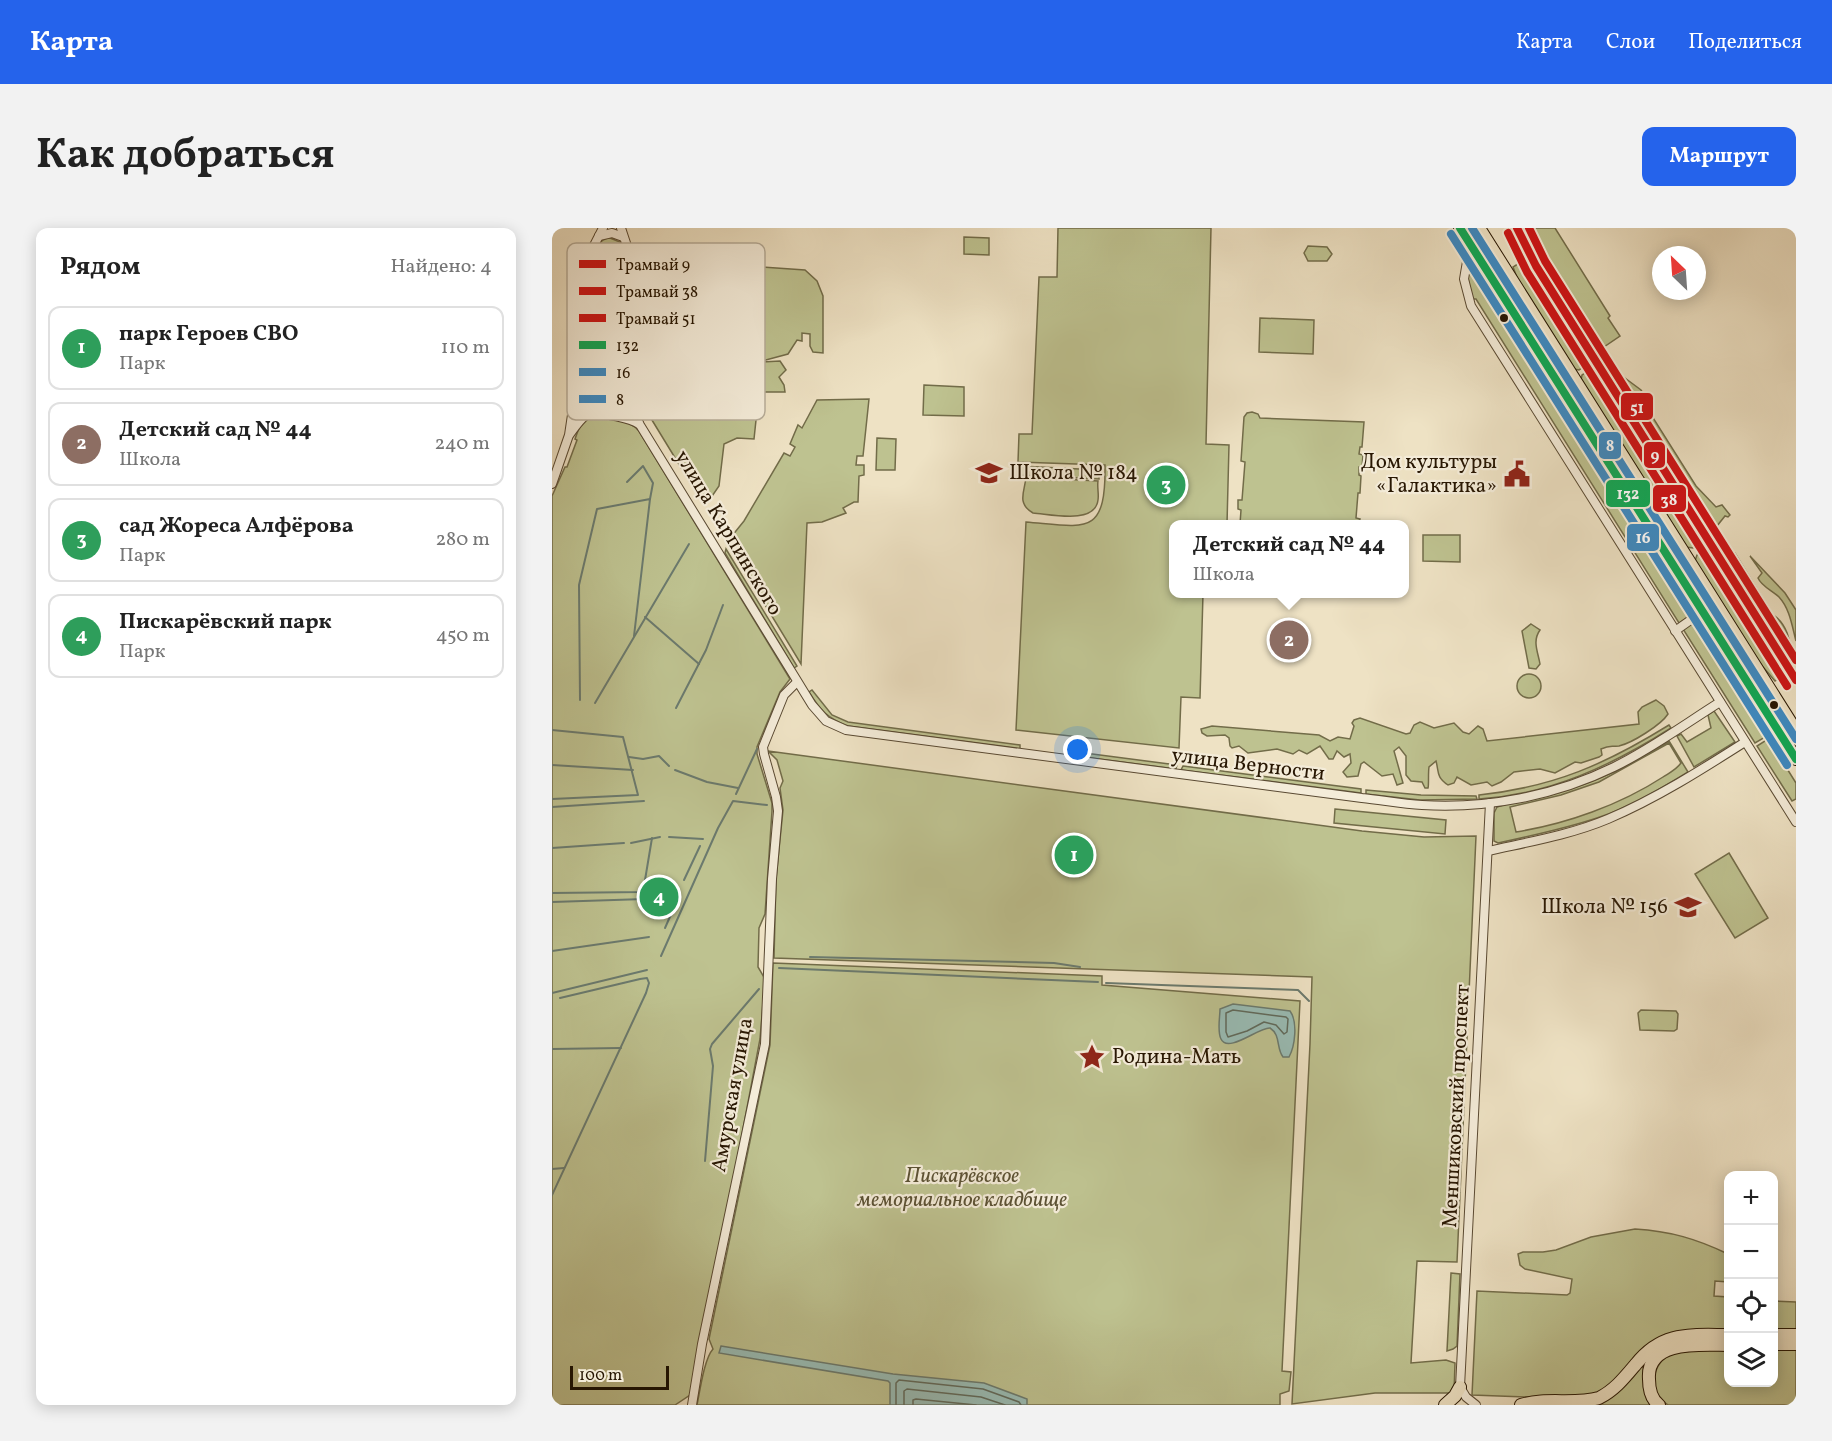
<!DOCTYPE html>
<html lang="ru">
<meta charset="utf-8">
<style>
:root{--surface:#fff;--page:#f2f2f2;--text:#222;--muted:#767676;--line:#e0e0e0;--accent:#2563eb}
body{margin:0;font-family:Vollkorn,serif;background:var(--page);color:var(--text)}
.controls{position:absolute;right:18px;bottom:18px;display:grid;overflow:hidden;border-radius:12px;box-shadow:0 3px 15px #0003}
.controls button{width:54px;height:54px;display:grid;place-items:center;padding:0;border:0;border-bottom:2px solid var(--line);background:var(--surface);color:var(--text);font:30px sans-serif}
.compass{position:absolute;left:1100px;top:18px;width:54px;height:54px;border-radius:50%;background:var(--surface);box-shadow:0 3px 15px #0003;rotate:335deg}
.scale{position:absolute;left:18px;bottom:15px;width:99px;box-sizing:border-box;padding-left:6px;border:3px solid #271602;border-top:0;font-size:16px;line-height:21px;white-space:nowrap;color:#271602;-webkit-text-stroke:4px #f4ecd9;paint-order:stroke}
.you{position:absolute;left:526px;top:522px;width:21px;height:21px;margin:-15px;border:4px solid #fff;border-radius:50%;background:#1a73e8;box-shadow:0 0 0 9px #1a73e833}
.badge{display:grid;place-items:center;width:39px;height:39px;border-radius:50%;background:var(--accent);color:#fff;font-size:20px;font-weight:700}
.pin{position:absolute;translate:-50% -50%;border:3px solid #fff;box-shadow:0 2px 6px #0006}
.popup{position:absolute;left:617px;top:292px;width:240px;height:78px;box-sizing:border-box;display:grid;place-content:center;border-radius:12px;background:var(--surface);filter:drop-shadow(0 2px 4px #0005);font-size:20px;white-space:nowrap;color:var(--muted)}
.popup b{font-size:22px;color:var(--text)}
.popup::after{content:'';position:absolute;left:50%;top:100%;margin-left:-12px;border:12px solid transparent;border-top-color:var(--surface)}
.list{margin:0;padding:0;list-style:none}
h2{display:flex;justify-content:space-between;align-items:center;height:78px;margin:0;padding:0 24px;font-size:26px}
h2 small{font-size:20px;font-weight:400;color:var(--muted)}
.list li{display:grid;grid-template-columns:39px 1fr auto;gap:18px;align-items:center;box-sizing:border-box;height:84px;margin:0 12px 12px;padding:0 12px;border:2px solid var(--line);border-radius:12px}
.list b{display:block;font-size:22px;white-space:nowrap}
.list p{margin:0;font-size:20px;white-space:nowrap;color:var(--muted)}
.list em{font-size:20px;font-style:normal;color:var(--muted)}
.icon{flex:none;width:33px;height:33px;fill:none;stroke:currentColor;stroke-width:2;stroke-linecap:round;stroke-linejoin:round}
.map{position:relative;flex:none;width:1244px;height:1177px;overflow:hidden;border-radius:12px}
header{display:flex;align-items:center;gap:36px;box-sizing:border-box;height:84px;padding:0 30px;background:var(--accent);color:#fff}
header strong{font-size:28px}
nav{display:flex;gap:33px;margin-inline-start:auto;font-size:21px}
.intro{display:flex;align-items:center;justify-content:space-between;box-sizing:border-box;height:144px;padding:0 36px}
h1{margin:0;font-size:42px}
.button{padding:15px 27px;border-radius:12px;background:var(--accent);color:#fff;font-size:21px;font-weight:700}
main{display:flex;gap:36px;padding:0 36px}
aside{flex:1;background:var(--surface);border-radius:12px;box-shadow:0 3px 15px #0003}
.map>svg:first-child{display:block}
.green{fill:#bec290;stroke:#726c49;stroke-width:1.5;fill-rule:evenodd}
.water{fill:#99bdb6;stroke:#6b7a6e;stroke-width:1.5}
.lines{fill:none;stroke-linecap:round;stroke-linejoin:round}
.shore{stroke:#606a5c;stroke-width:1.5}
.stream{stroke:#6b7a6e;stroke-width:2}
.minor-casing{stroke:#594932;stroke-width:10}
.primary-casing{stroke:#271602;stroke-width:14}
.minor{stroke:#f4ecd9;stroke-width:8}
.primary{stroke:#eee2c4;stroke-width:12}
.bus-1-casing{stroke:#f4ecd9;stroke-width:12}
.bus-2-casing{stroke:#f4ecd9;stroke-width:12}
.bus-3-casing{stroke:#f4ecd9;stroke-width:12}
.bus-1{stroke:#10a855;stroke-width:8}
.bus-2{stroke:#3d8ac2;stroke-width:8}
.bus-3{stroke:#3d8ac2;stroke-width:8}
.tram-1-casing{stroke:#f4ecd9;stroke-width:12}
.tram-2-casing{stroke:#f4ecd9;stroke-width:12}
.tram-3-casing{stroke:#f4ecd9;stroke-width:12}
.tram-1{stroke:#ce1417;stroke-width:8}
.tram-2{stroke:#ce1417;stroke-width:8}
.tram-3{stroke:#ce1417;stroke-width:8}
.bus-dot{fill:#271602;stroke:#f4ecd9;stroke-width:2}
.labels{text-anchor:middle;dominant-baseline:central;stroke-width:4.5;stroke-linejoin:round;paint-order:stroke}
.poi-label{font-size:21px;fill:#271602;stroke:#f4ecd9;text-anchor:end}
.street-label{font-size:21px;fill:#271602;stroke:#f4ecd9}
.park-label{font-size:21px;font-style:italic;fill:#5c5234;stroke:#f4ecd9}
.key{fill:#f4ecd9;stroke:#b6ac98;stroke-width:1.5}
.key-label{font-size:16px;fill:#271602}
.line-badge{stroke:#f4ecd9;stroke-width:2}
.badge-label{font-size:16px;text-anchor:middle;font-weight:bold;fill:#fff}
</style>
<header>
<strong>Карта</strong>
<nav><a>Карта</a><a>Слои</a><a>Поделиться</a></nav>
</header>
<div class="intro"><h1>Как добраться</h1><a class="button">Маршрут</a></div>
<main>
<aside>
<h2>Рядом<small>Найдено: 4</small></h2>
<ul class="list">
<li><span class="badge" style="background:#2e9e5b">1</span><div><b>парк Героев СВО</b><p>Парк</p></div><em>110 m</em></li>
<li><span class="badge" style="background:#8d6e63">2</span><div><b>Детский сад № 44</b><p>Школа</p></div><em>240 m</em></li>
<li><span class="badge" style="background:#2e9e5b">3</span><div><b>сад Жореса Алфёрова</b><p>Парк</p></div><em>280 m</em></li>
<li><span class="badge" style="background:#2e9e5b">4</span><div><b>Пискарёвский парк</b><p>Парк</p></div><em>450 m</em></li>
</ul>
</aside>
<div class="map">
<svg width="1244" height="1177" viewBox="0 0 1244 1177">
<rect width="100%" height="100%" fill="#eee2c4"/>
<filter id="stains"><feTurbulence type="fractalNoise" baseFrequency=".00333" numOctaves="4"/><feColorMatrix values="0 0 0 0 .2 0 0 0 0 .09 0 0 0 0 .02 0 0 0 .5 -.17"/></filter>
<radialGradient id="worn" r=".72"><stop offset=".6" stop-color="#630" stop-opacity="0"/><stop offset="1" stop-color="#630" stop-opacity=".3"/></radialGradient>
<g class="green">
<path d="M506,0H659L654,216L677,217L675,296H622V366H651L648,470L629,469L627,520L464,502L474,294C534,299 554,309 553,237L466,234L467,206H480L487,49H505Z"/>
<polygon points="916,0 921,0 1206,453 1202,455"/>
<polygon points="971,0 1003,0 1058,88 1056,90 1068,108 1049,121 1051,128 1048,130 985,29"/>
<polygon points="965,4 982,40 1041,133 1027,142 1022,141 966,52 961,39 969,34 963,25"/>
<polygon points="412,9 437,10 437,27 412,26"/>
<path d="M58,10L68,14L74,36L62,165H28L41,27C45,18 48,11 58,10Z"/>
<polygon points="756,18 775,19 780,26 775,33 756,33 752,25"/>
<polygon points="164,36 253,42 265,53 271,68 271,125 261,124 258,118 258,106 250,105 250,113 245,112 236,126 210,133 159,128 153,136 128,147 124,143 129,79 174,80 191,96 197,93 193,85 199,70 165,43"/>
<polygon points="919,43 922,44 940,67 955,92 962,101 966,100 1141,380 1140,386 1127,395 924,71 919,71 916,50 917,44"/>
<polygon points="708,90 762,92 761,126 707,124"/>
<polygon points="228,133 234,142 227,149 232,157 233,164 207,164 202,211 185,210 172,216 167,258 156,274 150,274 92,179 96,175 102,178 102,169 108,163 179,136"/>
<polygon points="1054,136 1089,162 1093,168 1091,174 1144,258 1164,279 1170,277 1178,287 1176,289 1173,288 1165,298 1167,304 1162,308 1160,308 1052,137"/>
<polygon points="1044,138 1154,313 1141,320 1134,319 1029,152 1030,147"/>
<polygon points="372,157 412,159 412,188 371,187"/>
<polygon points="317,171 311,228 305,228 304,237 312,237 312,247 307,248 306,274 302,274 291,280 294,285 270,294 255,295 249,436 175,314 192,293 232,225 238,228 243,219 238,216 246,197 250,200 265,172"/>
<polygon points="700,184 706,186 708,190 812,194 810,219 808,219 807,226 811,227 810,239 807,239 807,247 809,248 808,265 806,265 804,290 808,291 806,296 688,296 689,282 686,281 686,272 690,272 693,234 689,233 692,189 695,185"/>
<path d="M38,190C55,192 75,189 87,203L238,451L228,464L205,519V526L220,575V583L213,686L207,700L206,739L213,751L208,811L141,1165L123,1177H0V268L13,239H15L25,212L23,211C26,202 29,193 38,190Z"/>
<polygon points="325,210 344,211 343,242 324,242"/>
<polygon points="468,238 547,242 547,251 468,247"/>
<path d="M474,249L546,253C545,259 547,266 546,272C543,297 498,286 481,285C464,275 473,263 474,249Z"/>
<polygon points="871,307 908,307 908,334 871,333"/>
<path d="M1169,315L1176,322L1183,325L1221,387C1234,395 1240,414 1238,427L1231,417H1229L1166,316Z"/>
<polygon points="1158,320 1227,428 1225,429 1235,445 1223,453 1206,433 1143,333 1145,327"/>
<polygon points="174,321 245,438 242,440 173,325"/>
<path d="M1198,328L1233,365L1244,382V413C1240,398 1238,381 1227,369C1220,362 1210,359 1206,350L1210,345Z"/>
<polygon points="1149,392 1208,485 1206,487 1215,508 1203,515 1131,401 1143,393"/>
<path d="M979,396L988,402C980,413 986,424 988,436L984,441L977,440L970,403Z"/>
<circle cx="977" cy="458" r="12"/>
<path d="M260,462L280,487L296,494L468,517V521L296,498C275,490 268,482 257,464Z"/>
<path d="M1104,472L1112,478L1116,486C1109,497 1080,515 1067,518C1058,519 1058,517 1049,521L1050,527L1047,529L1029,535L1023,534L1003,545L988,541L962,544L949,554L940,558L935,554L919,557L905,549L902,555L896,557C884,549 887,544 884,533L877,539C876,545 877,557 876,560H873L870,554L859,553L854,547V528L847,519L842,523L851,555L845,557L841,546L830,548L812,534L809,536L806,548L795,549L791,544L799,535L798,526L792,529L785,523L781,531H777L768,518L755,526L747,522L741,526L725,521L696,525L687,518L680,520L678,518L677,510L673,507L655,508L650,505L649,501L660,498L767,507L778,513L786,509L798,511L802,498L800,495L802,492L808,490L854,506L858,505L862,497L868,494L882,500L902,495L911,504L917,506L926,498L931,501L935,513L1087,496L1086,484L1090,479Z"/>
<polygon points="1162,483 1183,514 1142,539 1125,508 1129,506 1135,514 1159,500 1156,487"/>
<path d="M1117,497L1119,500C1059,538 999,566 927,571V567C1002,559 1054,536 1117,497Z"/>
<polygon points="1216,511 1232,540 1234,539 1244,555 1244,571 1240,573 1205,518"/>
<path d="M1117,513L1136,544C1107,562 1077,580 1045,590C1012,601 979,608 946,615L942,613V585L945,579C968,571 993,568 1017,561C1052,551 1086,533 1117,513ZM1117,515L1129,535C1124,542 1117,545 1111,549C1068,577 1014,596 964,604L958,579L1009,567L1047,554Z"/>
<polygon points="216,523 810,603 872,609 924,608 905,1034 865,1033 859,1135 894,1132 903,1135 902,1165 823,1165 740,1176 758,816 760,749 222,730 224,651 231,582 228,560 231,553 225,532"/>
<polygon points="525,524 625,537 624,541 524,528"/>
<polygon points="631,538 809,561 809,565 629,542"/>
<polygon points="814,562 869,567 924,568 925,571 868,572 814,566"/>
<polygon points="783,581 894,592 893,606 782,595"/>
<polygon points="1177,625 1216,690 1183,710 1143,646"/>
<path d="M221,735L550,748V757L748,773L730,1143L739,1144L737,1163L728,1166V1177H145C148,1163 152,1131 161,1121L157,1111L218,817Z"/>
<polygon points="1089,782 1124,783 1126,786 1125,801 1122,803 1088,802 1086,785"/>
<path d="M1083,1001C1118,1003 1145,1011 1176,1026V1054L1163,1053L1162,1068L1176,1069V1103L1122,1104L1108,1109L1088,1123L1064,1153L1044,1167L1006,1170L920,1167L925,1063L1015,1067L1018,1065L1020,1051L973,1041L968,1037L966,1026L971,1024H991L1004,1022L1039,1009Z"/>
<polygon points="899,1045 908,1046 905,1118 901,1121 895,1123"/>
<polygon points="1222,1073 1244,1074 1244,1102 1222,1102"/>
<path d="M1176,1120V1154H1222V1120H1244V1177H1116C1094,1164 1100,1137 1119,1125Z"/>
<polygon points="1089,1139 1093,1140 1102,1177 1041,1177 1063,1166"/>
</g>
<g class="water">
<path d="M681,776L738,783C746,794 743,818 737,829H731C724,820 729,807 718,800C707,799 676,826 669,811C665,803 668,789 668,781Z"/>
<polygon points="169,1118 341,1146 432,1155 475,1171 475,1177 338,1177 338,1155 336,1153 167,1125"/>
</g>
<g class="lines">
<g class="shore">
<polygon points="681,782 734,789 736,791 735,804 732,806 724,797 712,794 695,803 676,809 674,804 674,785"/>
<polyline points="344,1177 344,1155 347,1152 431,1161 467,1174 469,1177"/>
<polyline points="352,1177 352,1163 355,1161 429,1169 453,1177"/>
<polyline points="361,1177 361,1172 364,1171 424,1177"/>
</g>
<g class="stream">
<polyline points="75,254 91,238 101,255 98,271"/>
<polyline points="93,389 147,436"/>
<polyline points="28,472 27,357 45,281 98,271 82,408"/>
<polyline points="43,475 137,316"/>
<polyline points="124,480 154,422 171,377"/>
<polyline points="0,502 71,509 86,567 0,571"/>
<polyline points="77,529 91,531 107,528 117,538"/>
<polyline points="0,537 81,542"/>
<polyline points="123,542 155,554 186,560"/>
<polyline points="184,566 205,521"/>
<polyline points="0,579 92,573"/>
<polyline points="117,609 151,611"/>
<polyline points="79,615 108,609"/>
<polyline points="0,620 72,615"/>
<polyline points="132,652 148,618"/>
<polyline points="0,665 91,664 100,610"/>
<polyline points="0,674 93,671"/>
<polyline points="113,700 124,675"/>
<polyline points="0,723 97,709"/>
<polyline points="109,728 166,600 181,573 215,577"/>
<polyline points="258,729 502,735 528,739"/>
<polyline points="227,740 546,754"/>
<polyline points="554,755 746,762 757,773"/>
<polyline points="0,765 95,742"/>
<polyline points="0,821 69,820"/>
<polyline points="153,933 161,838 158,821 160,816 207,761"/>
<polyline points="0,941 12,940"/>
<polyline points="0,967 94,765 97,755 95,750 88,751 8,770"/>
</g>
<g class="minor-casing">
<g id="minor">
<polyline points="47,8 60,5 71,9"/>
<polyline points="918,16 912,51 919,78 1244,594"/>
<path d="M68,157L88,197L260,477L274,493L294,502L810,570C830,572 850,576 870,577C934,581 1003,568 1062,539C1099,521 1133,496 1168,474"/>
<polyline points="23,166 27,174 40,184"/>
<path d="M50,184C63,178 66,172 68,157L78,36V27L69,0"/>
<path d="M18,206C35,182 35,183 63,188C72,190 79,191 87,196"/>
<polyline points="0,256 17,207 21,180 37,27 51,0"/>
<polyline points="1123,403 1150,384"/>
<path d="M936,623C976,614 1018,607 1056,591C1105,570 1149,542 1193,514"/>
<polyline points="140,1177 150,1116 213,816 220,651 226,583 224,569 212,526 211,519 232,467 245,454"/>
<polyline points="924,1177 914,1169 908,1159 938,575"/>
</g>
</g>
<g class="primary-casing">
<g id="primary">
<polyline points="908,0 1244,531"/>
<polyline points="927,0 1244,503"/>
<polyline points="1222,1107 1244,1107"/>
<polyline points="1222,1116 1244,1116"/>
<polyline points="893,1177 903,1168 908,1159"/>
<path d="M969,1177C994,1169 1022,1177 1047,1170C1063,1162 1073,1149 1084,1136C1110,1103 1138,1107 1176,1107"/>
<path d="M1107,1177C1099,1171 1097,1161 1097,1151C1094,1111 1151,1117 1176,1117"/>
</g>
</g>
<use href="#minor" class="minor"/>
<use href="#primary" class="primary"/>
<g class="bus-1-casing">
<polyline id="bus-1" points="908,0 1244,531"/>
</g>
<g class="bus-2-casing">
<polyline id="bus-2" points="899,6 1235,537"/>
</g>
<g class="bus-3-casing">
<polyline id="bus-3" points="920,0 1244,511"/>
</g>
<use href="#bus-1" class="bus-1"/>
<use href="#bus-2" class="bus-2"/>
<use href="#bus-3" class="bus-3"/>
<g class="tram-1-casing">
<polyline id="tram-1" points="965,0 984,38 1244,452"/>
</g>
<g class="tram-2-casing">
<polyline id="tram-2" points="956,5 975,44 1235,458"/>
</g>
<g class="tram-3-casing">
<polyline id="tram-3" points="977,0 993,33 1244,432"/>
</g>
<use href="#tram-1" class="tram-1"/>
<use href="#tram-2" class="tram-2"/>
<use href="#tram-3" class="tram-3"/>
</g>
<defs>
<g id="school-bare" transform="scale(2.07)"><path d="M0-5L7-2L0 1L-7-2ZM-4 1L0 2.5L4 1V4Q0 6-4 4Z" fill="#8f2418" stroke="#f4ecd9" stroke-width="2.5" paint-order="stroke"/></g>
<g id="civic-bare" transform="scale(2.07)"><path d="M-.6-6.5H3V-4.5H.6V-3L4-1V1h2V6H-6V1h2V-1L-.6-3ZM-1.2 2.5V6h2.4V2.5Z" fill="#8f2418" stroke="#f4ecd9" stroke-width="2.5" paint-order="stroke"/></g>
<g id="sight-bare" transform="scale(2.07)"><path d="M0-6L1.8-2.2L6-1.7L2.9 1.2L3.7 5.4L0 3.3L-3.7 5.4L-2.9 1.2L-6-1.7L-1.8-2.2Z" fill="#8f2418" stroke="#f4ecd9" stroke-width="2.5" paint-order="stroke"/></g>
</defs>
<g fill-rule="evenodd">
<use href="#school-bare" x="437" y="245"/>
<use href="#civic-bare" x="965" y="246"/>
<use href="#school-bare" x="1136" y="679"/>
<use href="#sight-bare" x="540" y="829"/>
</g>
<g class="bus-dot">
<circle cx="952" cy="90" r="5"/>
<circle cx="1222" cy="477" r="5"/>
</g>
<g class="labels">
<g class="poi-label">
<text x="945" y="234">Дом культуры<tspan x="945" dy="24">«Галактика»</tspan></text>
<text x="457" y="245" text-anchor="start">Школа № 184</text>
<text x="1116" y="679">Школа № 156</text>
<text x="560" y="829" text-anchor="start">Родина-Мать</text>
</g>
<g class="street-label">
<text transform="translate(176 305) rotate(59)">улица Карпинского</text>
<text transform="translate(696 537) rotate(7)">улица Верности</text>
<text transform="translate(181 867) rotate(-80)">Амурская улица</text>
<text transform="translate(905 878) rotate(-87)">Меншиковский проспект</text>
</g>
<g class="park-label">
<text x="410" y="948">Пискарёвское<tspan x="410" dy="24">мемориальное кладбище</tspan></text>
</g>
</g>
<rect x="15" y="15" width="198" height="177" rx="9" class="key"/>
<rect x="27" y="32" width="27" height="8" fill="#ce1417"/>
<rect x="27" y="59" width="27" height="8" fill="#ce1417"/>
<rect x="27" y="86" width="27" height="8" fill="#ce1417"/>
<rect x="27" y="113" width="27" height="8" fill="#10a855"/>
<rect x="27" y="140" width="27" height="8" fill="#3d8ac2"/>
<rect x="27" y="167" width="27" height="8" fill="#3d8ac2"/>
<g class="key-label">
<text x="64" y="42">Трамвай 9</text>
<text x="64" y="69">Трамвай 38</text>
<text x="64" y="96">Трамвай 51</text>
<text x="64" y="123">132</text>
<text x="64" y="150">16</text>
<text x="64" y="177">8</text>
</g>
<g class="line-badge">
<rect x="1068" y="164" width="34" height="29" rx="6" fill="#ce1417"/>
<rect x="1046" y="203" width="24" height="29" rx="6" fill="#3d8ac2"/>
<rect x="1091" y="213" width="23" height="28" rx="6" fill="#ce1417"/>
<rect x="1053" y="251" width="46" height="29" rx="6" fill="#10a855"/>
<rect x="1100" y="256" width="35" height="29" rx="6" fill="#ce1417"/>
<rect x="1074" y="295" width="34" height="29" rx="6" fill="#3d8ac2"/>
</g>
<g class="badge-label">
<text x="1085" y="185">51</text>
<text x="1058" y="223">8</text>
<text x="1103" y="233">9</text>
<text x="1076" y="271">132</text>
<text x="1117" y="277">38</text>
<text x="1091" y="315">16</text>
</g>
<rect width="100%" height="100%" filter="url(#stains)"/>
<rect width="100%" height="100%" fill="url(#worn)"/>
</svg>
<div class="controls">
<button>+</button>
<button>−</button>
<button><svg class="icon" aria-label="locate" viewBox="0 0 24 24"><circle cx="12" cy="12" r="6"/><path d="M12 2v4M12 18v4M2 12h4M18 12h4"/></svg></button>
<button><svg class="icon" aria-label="layers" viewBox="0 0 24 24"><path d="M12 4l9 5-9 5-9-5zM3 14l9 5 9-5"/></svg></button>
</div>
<svg class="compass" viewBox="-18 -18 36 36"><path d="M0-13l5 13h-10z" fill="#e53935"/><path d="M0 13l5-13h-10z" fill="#767676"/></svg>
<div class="scale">100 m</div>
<div class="you"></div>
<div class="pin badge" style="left:522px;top:627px;background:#2e9e5b">1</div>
<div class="pin badge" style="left:737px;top:412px;background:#8d6e63">2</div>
<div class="popup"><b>Детский сад № 44</b>Школа</div>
<div class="pin badge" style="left:614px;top:257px;background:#2e9e5b">3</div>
<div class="pin badge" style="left:107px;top:669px;background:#2e9e5b">4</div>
</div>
</main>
